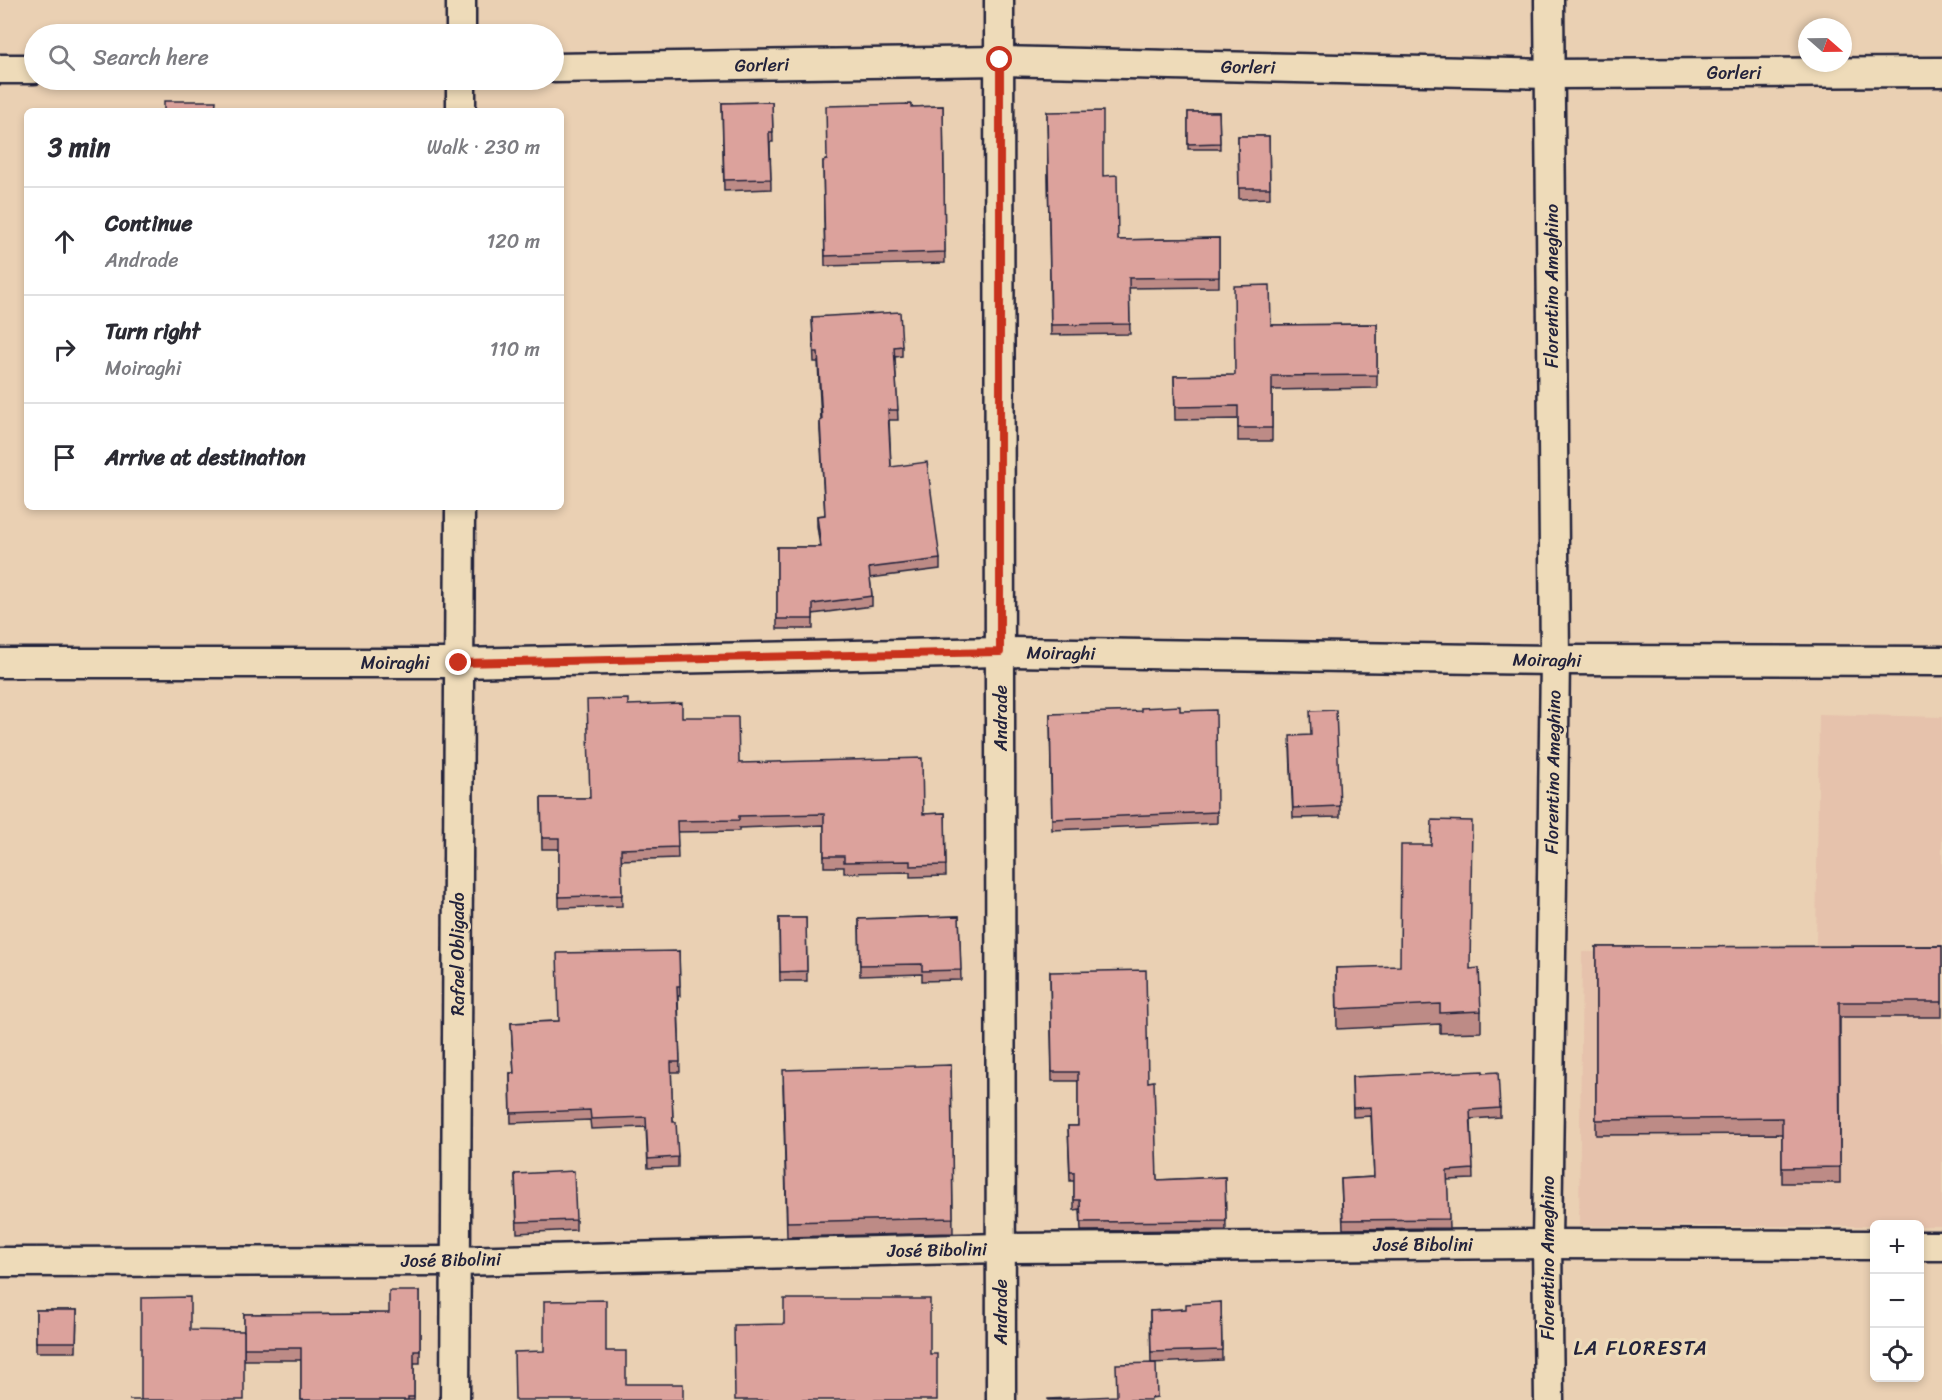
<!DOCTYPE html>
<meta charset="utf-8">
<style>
:root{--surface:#fff;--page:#f2f2f3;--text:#2b2b33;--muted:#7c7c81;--line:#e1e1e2}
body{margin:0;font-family:Sriracha,sans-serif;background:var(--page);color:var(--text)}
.controls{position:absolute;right:18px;bottom:18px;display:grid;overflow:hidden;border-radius:9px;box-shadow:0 3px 9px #0003}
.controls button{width:54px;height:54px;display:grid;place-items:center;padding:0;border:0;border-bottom:2px solid var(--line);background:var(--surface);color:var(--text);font:30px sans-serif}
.compass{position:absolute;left:1798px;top:18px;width:54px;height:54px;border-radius:50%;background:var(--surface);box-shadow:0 3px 9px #0003;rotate:110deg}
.stop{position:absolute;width:18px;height:18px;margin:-14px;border:4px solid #c8321e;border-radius:50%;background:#fff}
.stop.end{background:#c8321e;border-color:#fff;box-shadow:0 2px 6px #0008}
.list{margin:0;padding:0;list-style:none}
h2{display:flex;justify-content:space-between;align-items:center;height:78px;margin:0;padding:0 24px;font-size:26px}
h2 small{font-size:20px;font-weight:400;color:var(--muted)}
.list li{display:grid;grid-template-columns:39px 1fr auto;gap:18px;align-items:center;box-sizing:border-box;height:108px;padding:0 24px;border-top:2px solid var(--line)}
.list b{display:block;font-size:22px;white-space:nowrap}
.list p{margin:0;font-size:20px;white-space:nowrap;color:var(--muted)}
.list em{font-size:20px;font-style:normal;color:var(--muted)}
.icon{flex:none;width:33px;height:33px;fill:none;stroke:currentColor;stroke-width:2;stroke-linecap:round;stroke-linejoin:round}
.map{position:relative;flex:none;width:1942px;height:1400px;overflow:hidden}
.search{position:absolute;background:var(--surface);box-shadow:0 3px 9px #0003;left:24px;top:24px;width:540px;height:66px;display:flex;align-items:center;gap:15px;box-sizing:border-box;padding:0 21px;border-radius:33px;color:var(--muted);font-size:22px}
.panel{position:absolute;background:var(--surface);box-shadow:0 3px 9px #0003;left:24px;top:108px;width:540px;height:402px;border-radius:9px}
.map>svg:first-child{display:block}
.built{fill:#e6c2ac}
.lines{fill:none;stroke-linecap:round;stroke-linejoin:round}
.street-casing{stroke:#22223b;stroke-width:33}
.street{stroke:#eedbb9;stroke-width:28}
.wall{fill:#bd8b86;stroke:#22223b;stroke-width:1.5}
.building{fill:#dca29c;stroke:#22223b;stroke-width:1.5}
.route{stroke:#c8321e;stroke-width:8}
.labels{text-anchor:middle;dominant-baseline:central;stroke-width:6;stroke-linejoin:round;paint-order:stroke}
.street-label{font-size:18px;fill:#22223b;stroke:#eedbb9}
.neighbourhood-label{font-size:20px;letter-spacing:1.5px;fill:#22223b;stroke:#eedbb9}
</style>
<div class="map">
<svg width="1942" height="1400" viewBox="0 0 1942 1400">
<rect width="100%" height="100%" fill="#ead0b3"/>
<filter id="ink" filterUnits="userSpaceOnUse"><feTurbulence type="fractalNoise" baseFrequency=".0167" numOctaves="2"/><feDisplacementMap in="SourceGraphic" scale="12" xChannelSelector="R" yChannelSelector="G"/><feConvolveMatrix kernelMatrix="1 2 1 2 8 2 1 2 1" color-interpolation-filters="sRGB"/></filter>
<g filter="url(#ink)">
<polygon class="built" points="1819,714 1942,717 1942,1226 1920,1226 1920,1224 1874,1224 1874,1226 1579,1226 1582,952 1816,949"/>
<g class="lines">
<g class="street-casing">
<g id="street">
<polyline points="999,0 1001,1400"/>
<polyline points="461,34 461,0"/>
<polyline points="554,68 1000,61 1550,74 1942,72"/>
<polyline points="0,69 34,69"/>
<polyline points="461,111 461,80"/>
<polyline points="0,663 459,663 1001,652 1555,660 1942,661"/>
<polyline points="1920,1246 1942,1246"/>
<polyline points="0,1262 457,1261 1001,1248 1547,1244 1874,1245"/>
<polyline points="455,1400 460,507"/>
<polyline points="1549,1400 1547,1244 1555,660 1549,0"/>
</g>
</g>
<use href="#street" class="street"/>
</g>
<g class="wall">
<polygon points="772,102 773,142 770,142 771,189 724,191 722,103"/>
<polygon points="943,106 945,263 825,266 823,161 826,160 911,107"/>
<polygon points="1047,112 1103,176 1118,240 1219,238 1219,287 1129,288 1130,334 1051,335"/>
<polygon points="1188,112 1219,112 1220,149 1188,149"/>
<polygon points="1238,136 1269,136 1270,198 1239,199"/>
<polygon points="812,317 902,346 902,356 895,357 898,420 889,420 891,467 940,559 940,569 870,578 872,596 872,606 813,614 813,629 777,629 777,547 820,547 817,526 817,516 825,515 820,431 820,421 821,421 818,362 814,362"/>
<polygon points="1377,324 1377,388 1272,390 1272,441 1238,441 1238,419 1175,420 1174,376 1235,375 1271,325"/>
<polygon points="628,705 682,717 739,763 923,814 945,813 946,876 910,877 910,872 844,873 844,867 824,867 824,825 739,828 739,831 677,832 678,858 621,860 622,906 559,908 559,849 542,849 541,798 590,798"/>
<polygon points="1180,711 1217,812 1217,823 1052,830 1050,714"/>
<polygon points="1290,746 1340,806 1340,817 1293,818"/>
<polygon points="959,916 961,980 922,981 922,974 860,976 859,919"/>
<polygon points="779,918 806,918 807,981 780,981"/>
<polygon points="1942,946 1942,1017 1840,1017 1840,1183 1782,1183 1782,1134 1596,1135 1596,947"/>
<polygon points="679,951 680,996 678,996 680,1072 671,1072 673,1122 678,1157 678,1167 648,1168 646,1127 591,1129 590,1120 511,1123 510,1073 514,1073 511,1023 559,1021"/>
<polygon points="1336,968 1470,968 1481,1011 1481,1032 1440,1033 1440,1024 1337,1029"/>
<polygon points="1050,972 1148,1082 1157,1180 1225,1177 1226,1230 1081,1231 1080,1209 1074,1210 1074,1181 1070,1181 1068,1126 1078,1126 1078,1081 1052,1081"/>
<polygon points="951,1065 953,1233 787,1237 783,1085"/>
<polygon points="1483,1073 1500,1108 1500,1117 1471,1119 1473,1179 1447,1180 1449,1228 1343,1229 1341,1179 1374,1177 1371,1116 1353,1117 1352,1077"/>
<polygon points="515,1174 576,1220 576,1230 517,1233"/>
<polygon points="420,1291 420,1363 414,1363 414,1400 301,1400 301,1360 244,1360 244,1314 389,1313"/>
<polygon points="1221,1302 1222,1360 1151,1363 1150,1311 1186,1309"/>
<polygon points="36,1310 77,1310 76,1352 36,1352"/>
</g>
<g class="building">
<polygon points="164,101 216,101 215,111 164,111"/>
<polygon points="772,102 773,132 769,132 771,179 724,180 722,103"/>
<polygon points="911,104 911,107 943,106 945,252 825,256 823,161 827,160 826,106"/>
<polygon points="1103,111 1103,176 1117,175 1118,240 1219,238 1219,277 1129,278 1130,324 1051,325 1047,112"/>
<polygon points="1188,112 1219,112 1220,143 1188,144"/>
<polygon points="1238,136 1269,136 1270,188 1239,188"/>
<polygon points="1270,285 1271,325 1377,324 1377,375 1272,376 1272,428 1238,428 1238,406 1175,407 1174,376 1235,375 1234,286"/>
<polygon points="900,312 902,346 894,347 898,410 888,410 891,467 927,462 940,559 869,568 872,596 813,604 813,619 777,619 777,547 821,547 817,516 825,515 820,421 822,420 818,352 814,352 812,317"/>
<polygon points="628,699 628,705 682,703 682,717 738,717 739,763 922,758 923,814 945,813 946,865 910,866 910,861 844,862 844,856 824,856 824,814 739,816 739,820 677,821 678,847 621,849 622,895 559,897 559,838 542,838 541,798 590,798 587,700"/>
<polygon points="1180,706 1180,711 1216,710 1217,812 1052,819 1050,714 1141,711 1141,708"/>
<polygon points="1336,710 1340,806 1293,808 1290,736 1311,735 1310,711"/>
<polygon points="1432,820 1472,821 1470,969 1479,968 1481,1011 1440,1013 1440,1004 1337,1009 1336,968 1400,966 1401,845 1431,845"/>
<polygon points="959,916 961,970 922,971 922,964 860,965 859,919"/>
<polygon points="779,918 806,918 807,971 780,972"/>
<polygon points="1942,946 1942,1002 1839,1002 1840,1167 1782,1168 1782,1118 1596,1120 1596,947"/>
<polygon points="679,951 680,986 677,986 680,1062 671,1062 673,1122 676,1122 678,1157 648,1159 646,1117 591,1119 590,1110 511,1113 510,1073 514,1073 511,1023 559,1021 557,953"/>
<polygon points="1146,970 1148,1082 1154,1081 1157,1180 1225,1177 1226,1221 1081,1222 1080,1200 1074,1200 1074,1172 1070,1172 1068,1126 1078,1126 1078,1072 1052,1072 1050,972"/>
<polygon points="951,1065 953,1218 787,1222 783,1070"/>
<polygon points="1483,1071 1483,1073 1498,1072 1500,1108 1470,1110 1473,1169 1447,1171 1449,1219 1343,1220 1341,1179 1374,1177 1371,1107 1353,1108 1352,1077"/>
<polygon points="574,1171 576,1220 517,1222 515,1174"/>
<polygon points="389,1291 420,1291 420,1351 414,1351 414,1397 408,1397 408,1400 301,1400 301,1348 244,1348 244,1314 389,1313"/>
<polygon points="190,1297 190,1330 244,1331 244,1400 129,1400 141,1400 141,1298"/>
<polygon points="784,1299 930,1299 930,1354 937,1354 937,1400 735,1400 734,1325 784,1324"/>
<polygon points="606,1300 606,1351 626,1351 626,1384 683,1384 683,1400 515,1400 514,1352 544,1351 544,1301"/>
<polygon points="1221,1302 1222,1350 1151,1352 1150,1311 1186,1309 1186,1304"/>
<polygon points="36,1310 77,1310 76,1342 36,1342"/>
<polygon points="1156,1363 1157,1397 1151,1398 1151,1400 1048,1400 1048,1399 1117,1396 1116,1364"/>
</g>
</g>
<g class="lines" filter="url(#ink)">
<polyline class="route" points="459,663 1000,652 1000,60"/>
</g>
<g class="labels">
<g class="street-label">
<text transform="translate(762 65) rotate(-1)">Gorleri</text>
<text transform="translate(1248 67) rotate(1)">Gorleri</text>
<text x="1734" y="73">Gorleri</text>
<text transform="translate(1552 286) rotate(-90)">Florentino Ameghino</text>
<text transform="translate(1061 653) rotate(1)">Moiraghi</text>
<text transform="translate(1547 660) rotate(1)">Moiraghi</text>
<text x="395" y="663">Moiraghi</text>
<text transform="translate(1001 718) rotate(-90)">Andrade</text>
<text transform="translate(1553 772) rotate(-89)">Florentino Ameghino</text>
<text transform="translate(458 954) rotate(-90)">Rafael Obligado</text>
<text x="1423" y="1245">José Bibolini</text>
<text transform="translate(937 1250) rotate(-1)">José Bibolini</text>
<text transform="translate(1548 1258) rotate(-90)">Florentino Ameghino</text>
<text transform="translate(451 1260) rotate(-1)">José Bibolini</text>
<text transform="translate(1001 1312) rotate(-90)">Andrade</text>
</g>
<g class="neighbourhood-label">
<text x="1641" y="1348">LA FLORESTA</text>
</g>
</g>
</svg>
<div class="controls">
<button>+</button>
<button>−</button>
<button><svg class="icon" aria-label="locate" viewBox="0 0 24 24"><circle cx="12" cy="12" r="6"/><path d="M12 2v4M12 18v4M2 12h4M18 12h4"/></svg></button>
</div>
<svg class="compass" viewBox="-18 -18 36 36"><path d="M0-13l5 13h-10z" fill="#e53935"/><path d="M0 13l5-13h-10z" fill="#7c7c81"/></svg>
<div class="stop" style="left:1000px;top:60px"></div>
<div class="stop end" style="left:459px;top:663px"></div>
<div class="search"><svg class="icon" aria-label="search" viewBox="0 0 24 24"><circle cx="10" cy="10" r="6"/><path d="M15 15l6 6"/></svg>Search here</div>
<section class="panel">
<h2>3 min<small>Walk · 230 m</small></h2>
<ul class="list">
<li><svg class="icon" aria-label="ahead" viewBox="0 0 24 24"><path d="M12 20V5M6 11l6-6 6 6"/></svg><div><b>Continue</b><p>Andrade</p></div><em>120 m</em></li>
<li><svg class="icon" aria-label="right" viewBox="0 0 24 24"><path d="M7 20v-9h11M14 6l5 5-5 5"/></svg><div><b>Turn right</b><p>Moiraghi</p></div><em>110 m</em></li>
<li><svg class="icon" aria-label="arrive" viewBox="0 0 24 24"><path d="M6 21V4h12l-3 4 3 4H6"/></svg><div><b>Arrive at destination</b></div></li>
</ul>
</section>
</div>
